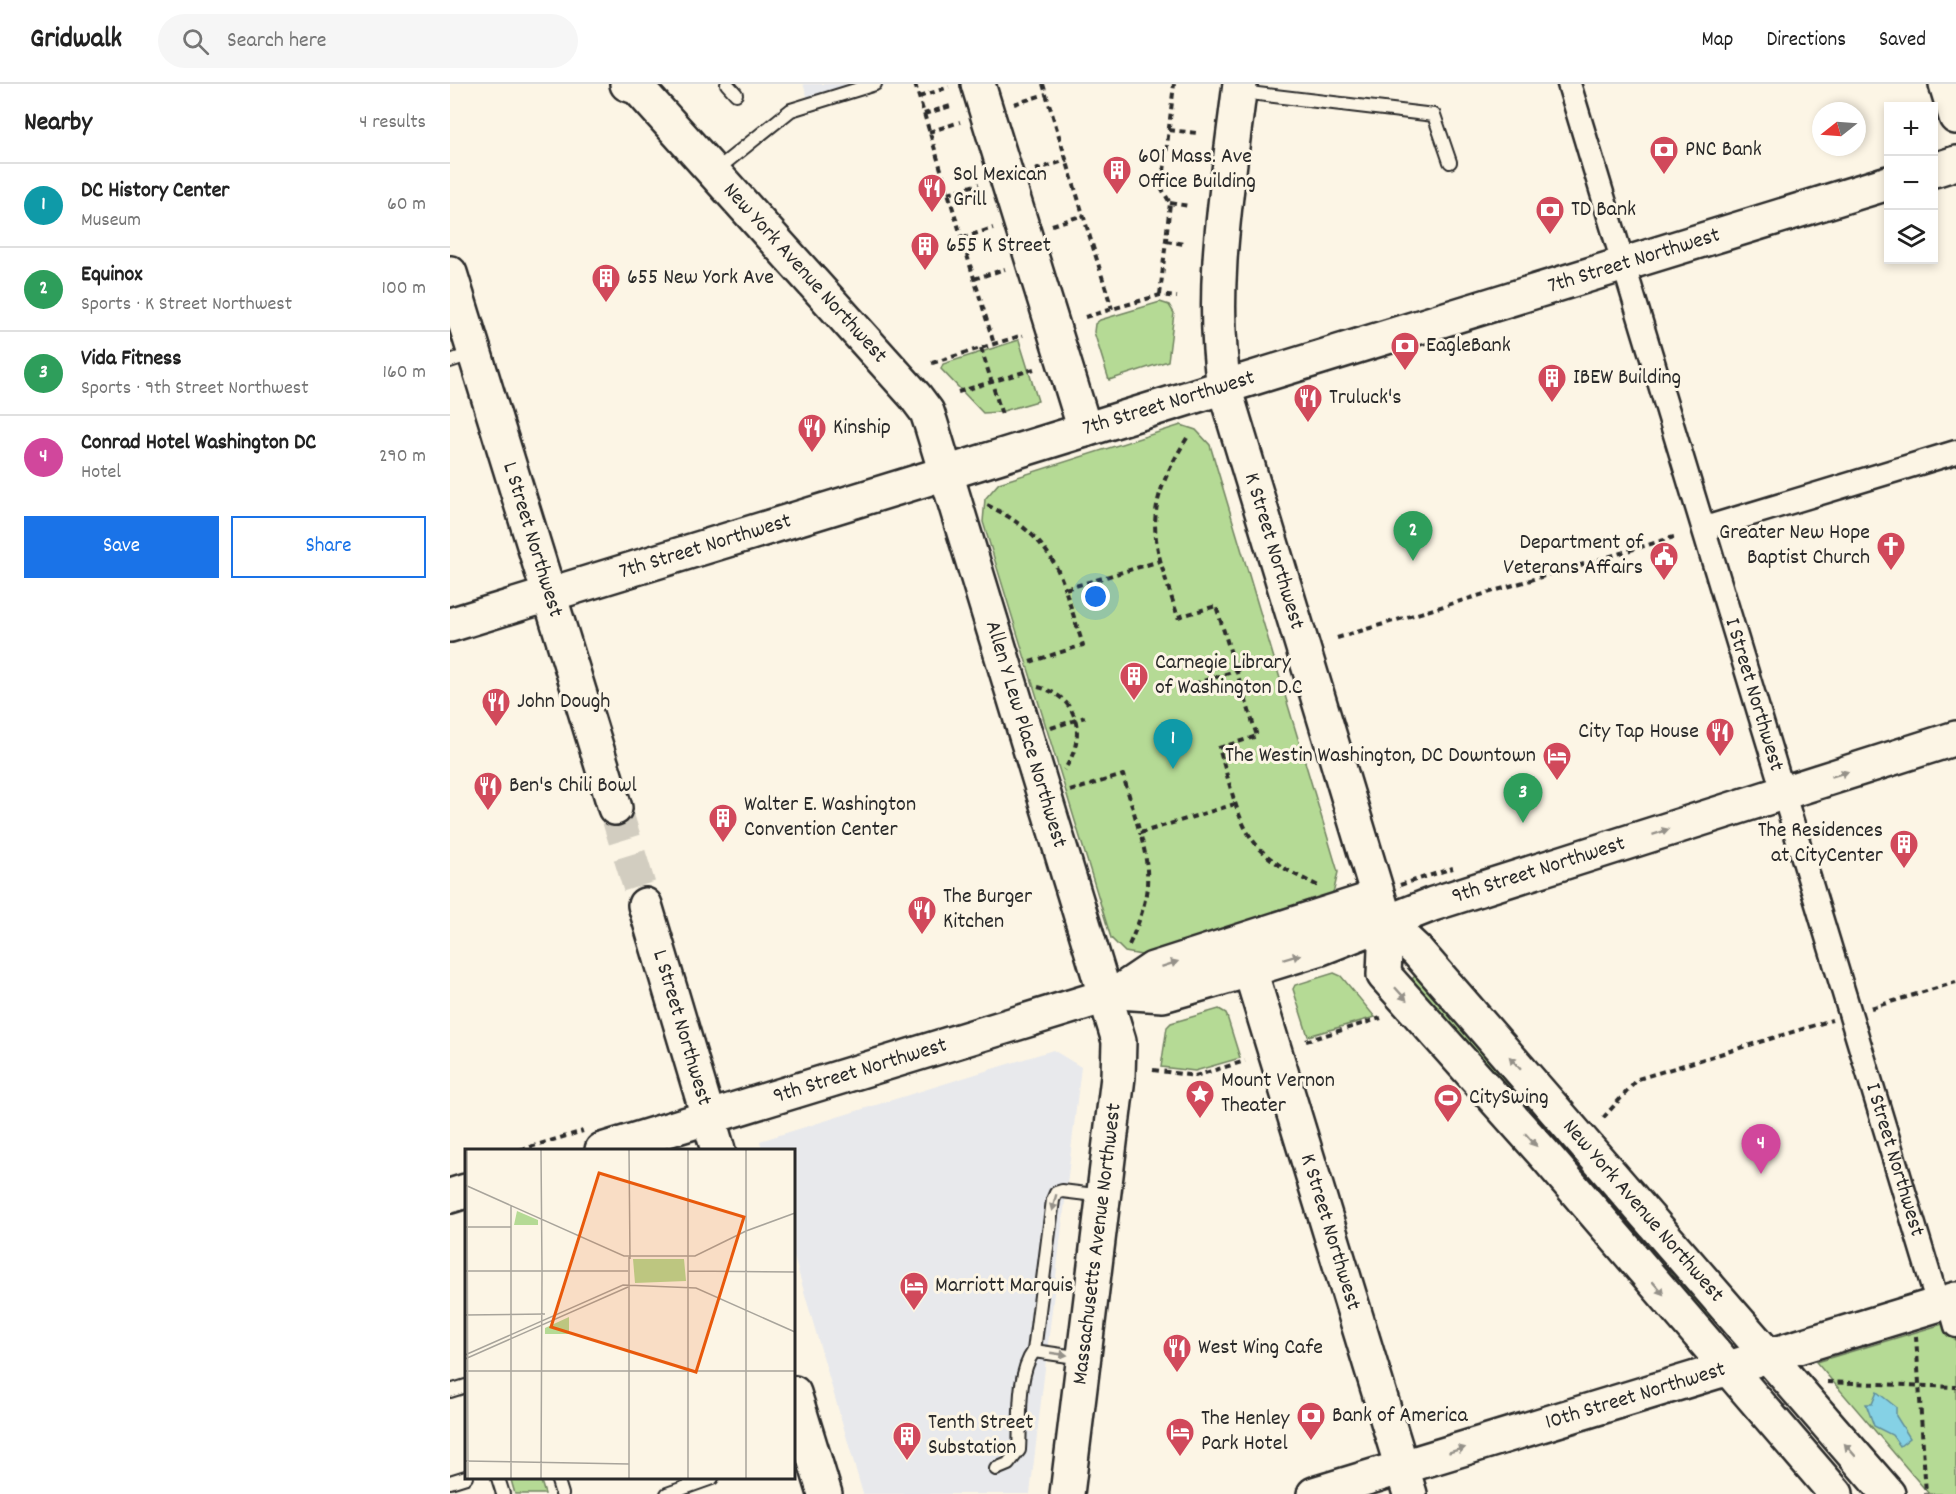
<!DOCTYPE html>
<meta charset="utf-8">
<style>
:root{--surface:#fff;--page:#f6f6f6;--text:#222;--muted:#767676;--line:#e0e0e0;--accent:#1a73e8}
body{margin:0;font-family:Dekko,sans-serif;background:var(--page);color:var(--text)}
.controls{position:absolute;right:18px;top:18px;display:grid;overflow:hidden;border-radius:0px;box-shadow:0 3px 9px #0003}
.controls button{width:54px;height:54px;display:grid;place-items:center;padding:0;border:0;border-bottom:2px solid var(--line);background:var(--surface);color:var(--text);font:30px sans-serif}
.compass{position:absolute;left:1362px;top:18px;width:54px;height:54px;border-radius:50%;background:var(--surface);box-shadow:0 3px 9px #0003;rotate:253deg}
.you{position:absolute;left:646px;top:513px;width:21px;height:21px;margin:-15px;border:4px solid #fff;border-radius:50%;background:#1a73e8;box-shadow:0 0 0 9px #1a73e833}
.badge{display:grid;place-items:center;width:39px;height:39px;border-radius:50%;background:var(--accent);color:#fff;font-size:20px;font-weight:700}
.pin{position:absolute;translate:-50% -50px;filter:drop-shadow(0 2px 3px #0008)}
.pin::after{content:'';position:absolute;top:32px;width:21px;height:18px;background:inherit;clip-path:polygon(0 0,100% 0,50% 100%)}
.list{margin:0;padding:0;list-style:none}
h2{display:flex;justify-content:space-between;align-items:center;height:78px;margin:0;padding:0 24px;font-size:26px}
h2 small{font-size:20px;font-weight:400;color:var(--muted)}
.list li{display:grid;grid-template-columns:39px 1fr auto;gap:18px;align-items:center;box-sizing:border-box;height:84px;padding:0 24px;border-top:2px solid var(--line)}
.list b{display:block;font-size:22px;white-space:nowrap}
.list p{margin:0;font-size:20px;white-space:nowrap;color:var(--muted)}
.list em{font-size:20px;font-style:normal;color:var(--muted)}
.actions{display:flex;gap:12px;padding:18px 24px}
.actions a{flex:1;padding:14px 0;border:2px solid var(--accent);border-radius:0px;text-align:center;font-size:21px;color:var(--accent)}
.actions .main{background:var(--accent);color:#fff}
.icon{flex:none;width:33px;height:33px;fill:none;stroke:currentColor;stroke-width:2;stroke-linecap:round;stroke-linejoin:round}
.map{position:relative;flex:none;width:1506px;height:1410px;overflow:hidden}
header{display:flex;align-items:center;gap:36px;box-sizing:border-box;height:84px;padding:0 30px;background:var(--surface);border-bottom:2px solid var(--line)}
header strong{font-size:28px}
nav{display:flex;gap:33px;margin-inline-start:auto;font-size:21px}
.search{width:420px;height:54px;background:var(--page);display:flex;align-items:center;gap:15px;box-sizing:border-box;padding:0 21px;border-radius:33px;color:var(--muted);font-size:22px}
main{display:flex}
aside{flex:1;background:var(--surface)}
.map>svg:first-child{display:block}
.built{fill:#e8e9ec}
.green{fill:#b5da95;stroke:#708260;stroke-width:1.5}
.water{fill:#85d1e5;stroke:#618f9b;stroke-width:1.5}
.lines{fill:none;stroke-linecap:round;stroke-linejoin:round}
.secondary-tunnel{stroke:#d2cdc0;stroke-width:33;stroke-dasharray:33 16;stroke-linecap:butt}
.lane-casing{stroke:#2b2b2b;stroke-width:16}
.street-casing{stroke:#2b2b2b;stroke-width:27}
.secondary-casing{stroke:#2b2b2b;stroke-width:38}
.primary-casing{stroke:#2b2b2b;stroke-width:38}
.path{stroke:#2b2b2b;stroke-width:4;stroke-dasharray:6 4.5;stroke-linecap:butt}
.lane{stroke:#fcf5e5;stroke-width:12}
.street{stroke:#fcf5e5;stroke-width:22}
.secondary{stroke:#fcf5e5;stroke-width:33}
.primary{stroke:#fcf5e5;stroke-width:33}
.oneway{fill:#949088}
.labels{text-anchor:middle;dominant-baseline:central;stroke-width:6;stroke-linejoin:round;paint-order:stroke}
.poi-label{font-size:22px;fill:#2b2b2b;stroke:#fcf5e5;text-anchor:start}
.street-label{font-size:22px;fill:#2b2b2b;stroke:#fcf5e5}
.inset-road{fill:none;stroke:#a8a49b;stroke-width:1.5}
.view{fill:#e8590c;fill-opacity:0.15;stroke:#e8590c;stroke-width:3}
.inset-edge{fill:none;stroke:#2b2b2b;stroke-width:3}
</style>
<header>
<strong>Gridwalk</strong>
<div class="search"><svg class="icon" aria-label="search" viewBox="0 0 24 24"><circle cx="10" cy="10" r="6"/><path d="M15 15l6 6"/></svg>Search here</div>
<nav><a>Map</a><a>Directions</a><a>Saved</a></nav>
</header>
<main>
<aside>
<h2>Nearby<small>4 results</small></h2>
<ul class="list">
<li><span class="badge" style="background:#0f9aa8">1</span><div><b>DC History Center</b><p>Museum</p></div><em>60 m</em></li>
<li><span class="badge" style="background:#2e9e5b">2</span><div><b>Equinox</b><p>Sports · K Street Northwest</p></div><em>100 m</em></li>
<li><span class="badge" style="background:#2e9e5b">3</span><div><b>Vida Fitness</b><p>Sports · 9th Street Northwest</p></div><em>160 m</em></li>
<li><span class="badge" style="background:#d1479c">4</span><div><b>Conrad Hotel Washington DC</b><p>Hotel</p></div><em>290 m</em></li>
</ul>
<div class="actions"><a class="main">Save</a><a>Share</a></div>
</aside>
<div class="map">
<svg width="1506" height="1410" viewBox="0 0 1506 1410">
<rect width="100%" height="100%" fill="#fcf5e5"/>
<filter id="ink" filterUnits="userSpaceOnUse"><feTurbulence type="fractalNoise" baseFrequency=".0167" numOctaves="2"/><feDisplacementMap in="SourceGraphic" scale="12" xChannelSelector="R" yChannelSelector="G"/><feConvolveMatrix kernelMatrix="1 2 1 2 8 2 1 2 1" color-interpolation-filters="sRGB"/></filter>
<g filter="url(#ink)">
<g class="built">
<polygon points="353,0 442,0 361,23"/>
<polygon points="603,966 631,983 580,1410 413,1410 344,1173 344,1066 312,1066 310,1057"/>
</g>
<g class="green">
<polygon points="710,218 719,221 724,229 718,277 659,296 644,248 645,240 650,236"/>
<polygon points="569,256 588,317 550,328 533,329 491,285 493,280"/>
<polygon points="731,341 746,346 760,361 888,788 884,806 879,814 708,874 675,868 661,854 533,438 535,415 549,399"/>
<polygon points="884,889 891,892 925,933 858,952 843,905 845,901"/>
<polygon points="965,892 968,892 1263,1231 1259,1237 960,897"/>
<polygon points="769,925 776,929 790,974 745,987 711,983 717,943 721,939"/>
<polygon points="1506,1236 1506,1410 1479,1410 1366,1278"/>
<polygon points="67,1394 90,1394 95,1410 65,1410 61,1396"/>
</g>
<polygon class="water" points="1427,1308 1446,1323 1446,1332 1460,1354 1450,1362 1442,1351 1424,1342 1416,1320 1422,1320"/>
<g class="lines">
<polyline class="secondary-tunnel" points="165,724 195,821"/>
<g class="lane-casing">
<g id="lane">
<polyline points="277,0 286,10"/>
<polyline points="791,8 984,31 1000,78"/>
<polyline points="265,87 341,26 425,0"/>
<polyline points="0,277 24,269"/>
<polyline points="584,1267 633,1274"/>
<polyline points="0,1307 16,1302"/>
<path d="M546,1385L558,1380L569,1366C571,1337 566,1291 584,1267L603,1116L606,1109L612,1107L653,1112"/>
<polyline points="48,1394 53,1410"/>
<polyline points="107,1394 112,1410"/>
<polyline points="0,1398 16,1393"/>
<polyline points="217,1410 262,1394"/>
</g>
</g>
<g class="street-casing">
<g id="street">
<path id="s1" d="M1119,0L1488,1220"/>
<polyline points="1255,444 1506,368"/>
<polyline points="1499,1217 1506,1242"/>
</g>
</g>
<g class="secondary-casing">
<g id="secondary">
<polyline points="528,0 635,346"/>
<polyline points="1496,0 1506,33"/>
<polyline points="1484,86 1506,79"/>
<path id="s2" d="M0,189L165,724"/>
<path id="s3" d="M774,303L1438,99"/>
<path id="s4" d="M0,541L496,389"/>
<path id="s5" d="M195,821L268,1066"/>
<polyline points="344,1309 375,1410"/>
<path id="s6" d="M864,1410L1506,1215"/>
</g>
</g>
<g class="primary-casing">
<g id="primary">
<path id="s7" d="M177,0L188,4L465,312L477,328L481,340L669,957L668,993L617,1410"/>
<path id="s8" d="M790,0C778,101 759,201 774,303L936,838L934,891L1095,1071L1386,1410"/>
<polyline points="496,389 774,303"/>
<path id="s9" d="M936,838L967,867L1438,1410"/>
<path id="s10" d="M800,886L960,1410"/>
<path id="s11" d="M669,908L713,911L800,886L871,864L983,820L1506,654"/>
<path id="s12" d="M152,1066L656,912L669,908L703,885L928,813"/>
<polyline points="0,1112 16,1107"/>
</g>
</g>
<g class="path">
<polyline points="465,0 544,260"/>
<polyline points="593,0 662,225"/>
<polyline points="469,13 499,3"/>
<polyline points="564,20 596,10"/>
<polyline points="474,30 504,21"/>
<polyline points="719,46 747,49"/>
<polyline points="479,48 510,38"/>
<polyline points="585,86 617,76"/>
<polyline points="498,109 529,100"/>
<polyline points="720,119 739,122"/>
<polyline points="602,141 634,131"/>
<polyline points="512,154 543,144"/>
<polyline points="716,157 734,160"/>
<polyline points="524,195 555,185"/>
<polyline points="710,211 720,119 712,105 724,0"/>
<polyline points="635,233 710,211 727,213"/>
<polyline points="531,264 552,331"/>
<polyline points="482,279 573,251"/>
<polyline points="508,308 584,285"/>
<path d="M737,354C690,430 702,454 728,533L766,522L807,652L769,664C793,744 790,767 871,803"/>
<path d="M537,421C575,439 603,465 615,505"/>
<polyline points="887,554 1224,453"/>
<polyline points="580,578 633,561 615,505 710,477"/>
<path d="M588,603C630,613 637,654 614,686"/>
<polyline points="734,603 814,578"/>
<polyline points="601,644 635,633"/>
<polyline points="620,707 673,691 690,749 785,720"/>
<polyline points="950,801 1003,784"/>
<path d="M679,861C698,819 703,794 690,749"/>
<polyline points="1421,924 1506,898"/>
<polyline points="856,957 931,934"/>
<polyline points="703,986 745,992 795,977"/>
<polyline points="1153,1034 1188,995 1382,936"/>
<polyline points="70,1066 133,1047"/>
<polyline points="1466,1252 1476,1410"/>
<polyline points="1377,1298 1506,1303"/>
</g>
<use href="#lane" class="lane"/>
<use href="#street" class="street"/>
<use href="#secondary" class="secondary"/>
<use href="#primary" class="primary"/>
</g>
<defs><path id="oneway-solid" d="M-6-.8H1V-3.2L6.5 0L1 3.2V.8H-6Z" transform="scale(1.5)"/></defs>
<g class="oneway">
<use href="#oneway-solid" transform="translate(1390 690) rotate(-17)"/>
<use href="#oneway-solid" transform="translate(1211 748) rotate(-18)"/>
<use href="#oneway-solid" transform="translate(842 873) rotate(-17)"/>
<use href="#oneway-solid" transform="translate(720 880) rotate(-18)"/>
<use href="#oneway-solid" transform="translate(951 910) rotate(48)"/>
<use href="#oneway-solid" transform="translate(1065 979) rotate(-131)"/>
<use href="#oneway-solid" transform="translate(1081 1056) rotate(48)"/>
<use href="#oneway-solid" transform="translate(604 1119) rotate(105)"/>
<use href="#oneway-solid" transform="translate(1208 1204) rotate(50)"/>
<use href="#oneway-solid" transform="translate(609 1270) rotate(8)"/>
<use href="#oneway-solid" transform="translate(1007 1366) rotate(-17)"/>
<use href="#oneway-solid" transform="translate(1400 1366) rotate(-131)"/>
</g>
</g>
<defs>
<g id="bank-pin" transform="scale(1.5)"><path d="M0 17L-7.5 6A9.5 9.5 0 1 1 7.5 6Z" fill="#d1495b" stroke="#fcf5e5"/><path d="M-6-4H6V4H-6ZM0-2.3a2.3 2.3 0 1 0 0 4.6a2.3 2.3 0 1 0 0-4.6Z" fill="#fff"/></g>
<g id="building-pin" transform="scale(1.5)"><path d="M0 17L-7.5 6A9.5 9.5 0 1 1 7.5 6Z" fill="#d1495b" stroke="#fcf5e5"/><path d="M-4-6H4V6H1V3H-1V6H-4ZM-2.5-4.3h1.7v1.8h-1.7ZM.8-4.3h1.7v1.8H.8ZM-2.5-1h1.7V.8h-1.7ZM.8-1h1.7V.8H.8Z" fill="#fff"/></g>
<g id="restaurant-pin" transform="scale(1.5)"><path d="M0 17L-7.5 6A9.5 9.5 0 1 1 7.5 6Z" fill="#d1495b" stroke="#fcf5e5"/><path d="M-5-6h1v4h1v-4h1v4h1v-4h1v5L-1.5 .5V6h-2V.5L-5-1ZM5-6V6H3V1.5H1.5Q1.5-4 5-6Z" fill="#fff"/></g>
<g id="church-pin" transform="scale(1.5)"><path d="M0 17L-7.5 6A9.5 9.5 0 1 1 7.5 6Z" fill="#d1495b" stroke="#fcf5e5"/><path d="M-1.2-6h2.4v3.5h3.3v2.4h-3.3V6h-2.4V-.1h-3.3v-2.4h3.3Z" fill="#fff"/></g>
<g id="civic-pin" transform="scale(1.5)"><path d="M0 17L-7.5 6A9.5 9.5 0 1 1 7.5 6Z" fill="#d1495b" stroke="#fcf5e5"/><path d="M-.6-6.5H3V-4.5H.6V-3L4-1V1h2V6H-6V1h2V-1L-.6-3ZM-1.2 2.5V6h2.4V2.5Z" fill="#fff"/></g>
<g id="hotel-pin" transform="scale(1.5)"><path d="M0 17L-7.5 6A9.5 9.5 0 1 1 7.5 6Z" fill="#d1495b" stroke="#fcf5e5"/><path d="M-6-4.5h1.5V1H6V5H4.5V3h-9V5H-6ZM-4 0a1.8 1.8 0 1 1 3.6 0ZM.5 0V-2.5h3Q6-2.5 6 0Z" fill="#fff"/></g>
<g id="sight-pin" transform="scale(1.5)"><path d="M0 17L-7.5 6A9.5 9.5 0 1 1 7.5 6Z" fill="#d1495b" stroke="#fcf5e5"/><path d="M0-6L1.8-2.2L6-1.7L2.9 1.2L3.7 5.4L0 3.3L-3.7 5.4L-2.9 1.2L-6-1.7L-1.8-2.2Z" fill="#fff"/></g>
<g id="stadium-pin" transform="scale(1.5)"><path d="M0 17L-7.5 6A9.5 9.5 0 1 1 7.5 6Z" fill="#d1495b" stroke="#fcf5e5"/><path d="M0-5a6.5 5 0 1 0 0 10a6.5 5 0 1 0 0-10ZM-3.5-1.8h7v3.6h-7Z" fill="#fff"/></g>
</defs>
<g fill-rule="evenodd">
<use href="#bank-pin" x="1214" y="66"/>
<use href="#building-pin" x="667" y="86"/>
<use href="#restaurant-pin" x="482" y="104"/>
<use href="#bank-pin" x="1100" y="126"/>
<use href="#building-pin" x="475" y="162"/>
<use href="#building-pin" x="156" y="194"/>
<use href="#bank-pin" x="955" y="262"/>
<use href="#building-pin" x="1102" y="294"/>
<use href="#restaurant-pin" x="858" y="314"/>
<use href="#restaurant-pin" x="362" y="344"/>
<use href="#church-pin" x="1441" y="462"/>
<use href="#civic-pin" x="1214" y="472"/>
<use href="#building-pin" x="684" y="592"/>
<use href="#restaurant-pin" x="46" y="618"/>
<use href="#restaurant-pin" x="1270" y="648"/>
<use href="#hotel-pin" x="1107" y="672"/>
<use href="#restaurant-pin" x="38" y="702"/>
<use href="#building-pin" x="273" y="734"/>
<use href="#building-pin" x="1454" y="760"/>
<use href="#restaurant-pin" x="472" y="826"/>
<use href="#sight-pin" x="750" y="1010"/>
<use href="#stadium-pin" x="998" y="1014"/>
<use href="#hotel-pin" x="464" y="1202"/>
<use href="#restaurant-pin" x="727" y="1264"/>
<use href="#bank-pin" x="861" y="1332"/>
<use href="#hotel-pin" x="730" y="1348"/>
<use href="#building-pin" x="457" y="1352"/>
</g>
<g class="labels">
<g class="poi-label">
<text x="1235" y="66">PNC Bank</text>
<text x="688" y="73">601 Mass. Ave<tspan x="688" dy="25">Office Building</tspan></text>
<text x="503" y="91">Sol Mexican<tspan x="503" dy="25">Grill</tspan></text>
<text x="1121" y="126">TD Bank</text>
<text x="496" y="162">655 K Street</text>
<text x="177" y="194">655 New York Ave</text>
<text x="976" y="262">EagleBank</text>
<text x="1123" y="294">IBEW Building</text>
<text x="879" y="314">Truluck's</text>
<text x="383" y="344">Kinship</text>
<text x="1420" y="449" text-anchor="end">Greater New Hope<tspan x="1420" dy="25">Baptist Church</tspan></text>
<text x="1193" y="459" text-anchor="end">Department of<tspan x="1193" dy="25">Veterans Affairs</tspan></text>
<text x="705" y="579">Carnegie Library<tspan x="705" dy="25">of Washington D.C</tspan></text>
<text x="67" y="618">John Dough</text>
<text x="1249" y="648" text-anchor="end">City Tap House</text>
<text x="1086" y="672" text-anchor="end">The Westin Washington, DC Downtown</text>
<text x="59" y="702">Ben's Chili Bowl</text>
<text x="294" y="721">Walter E. Washington<tspan x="294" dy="25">Convention Center</tspan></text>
<text x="1433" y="747" text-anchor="end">The Residences<tspan x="1433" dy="25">at CityCenter</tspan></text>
<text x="493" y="813">The Burger<tspan x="493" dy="25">Kitchen</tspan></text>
<text x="771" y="997">Mount Vernon<tspan x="771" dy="25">Theater</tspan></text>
<text x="1019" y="1014">CitySwing</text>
<text x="485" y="1202">Marriott Marquis</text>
<text x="748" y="1264">West Wing Cafe</text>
<text x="882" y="1332">Bank of America</text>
<text x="751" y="1335">The Henley<tspan x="751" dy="25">Park Hotel</tspan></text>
<text x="478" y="1339">Tenth Street<tspan x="478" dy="25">Substation</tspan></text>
</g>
<g class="street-label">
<text stroke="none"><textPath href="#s3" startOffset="429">7th Street Northwest</textPath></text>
<text stroke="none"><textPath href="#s7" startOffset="261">New York Avenue Northwest</textPath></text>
<text transform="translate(719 320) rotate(-17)">7th Street Northwest</text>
<text stroke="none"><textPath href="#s2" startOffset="279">L Street Northwest</textPath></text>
<text stroke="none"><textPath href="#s4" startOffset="267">7th Street Northwest</textPath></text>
<text stroke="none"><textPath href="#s8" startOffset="476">K Street Northwest</textPath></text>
<text stroke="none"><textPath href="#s1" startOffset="638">I Street Northwest</textPath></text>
<text stroke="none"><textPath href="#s7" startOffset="783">Allen Y Lew Place Northwest</textPath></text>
<text stroke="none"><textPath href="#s11" startOffset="440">9th Street Northwest</textPath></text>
<text stroke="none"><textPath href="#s5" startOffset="128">L Street Northwest</textPath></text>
<text stroke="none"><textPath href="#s12" startOffset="270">9th Street Northwest</textPath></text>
<text stroke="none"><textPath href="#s1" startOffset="1124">I Street Northwest</textPath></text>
<text stroke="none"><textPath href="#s9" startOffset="387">New York Avenue Northwest</textPath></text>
<text stroke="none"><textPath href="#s10" startOffset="274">K Street Northwest</textPath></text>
<text transform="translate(648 1160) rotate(-83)">Massachusetts Avenue Northwest</text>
<text stroke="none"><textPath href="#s6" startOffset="336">10th Street Northwest</textPath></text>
</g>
</g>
<g transform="translate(15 1065)">
<rect width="330" height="330" fill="#fcf5e5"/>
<path d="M52,62L73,71V76H49ZM168,110H219L221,132L170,134ZM104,168V185H80V179Z" fill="#b5da95"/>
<path class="inset-road" d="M2,0L3,330M164,0L165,110M0,36L159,107H230L281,82M0,78H46M281,82L330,64M0,122H77L76,0M223,122L330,123M0,166L80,165M0,206L158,136L231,139L330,183M0,210L163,138M0,222H330M1,312L164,315M46,330V57M76,330L77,122H163M164,330V108M223,330V0M281,330V0"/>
<path class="view" d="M134,24L279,68L231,223L86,178Z"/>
<rect width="330" height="330" class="inset-edge"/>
</g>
</svg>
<div class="controls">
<button>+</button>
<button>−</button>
<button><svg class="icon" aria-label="layers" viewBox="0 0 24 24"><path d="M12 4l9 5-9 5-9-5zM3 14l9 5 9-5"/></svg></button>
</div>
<svg class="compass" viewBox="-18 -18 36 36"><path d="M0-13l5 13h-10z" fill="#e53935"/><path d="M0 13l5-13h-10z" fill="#767676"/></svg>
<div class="you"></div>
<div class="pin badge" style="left:723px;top:685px;background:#0f9aa8">1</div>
<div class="pin badge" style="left:963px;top:477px;background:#2e9e5b">2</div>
<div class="pin badge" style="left:1073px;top:739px;background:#2e9e5b">3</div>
<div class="pin badge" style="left:1311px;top:1090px;background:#d1479c">4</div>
</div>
</main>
